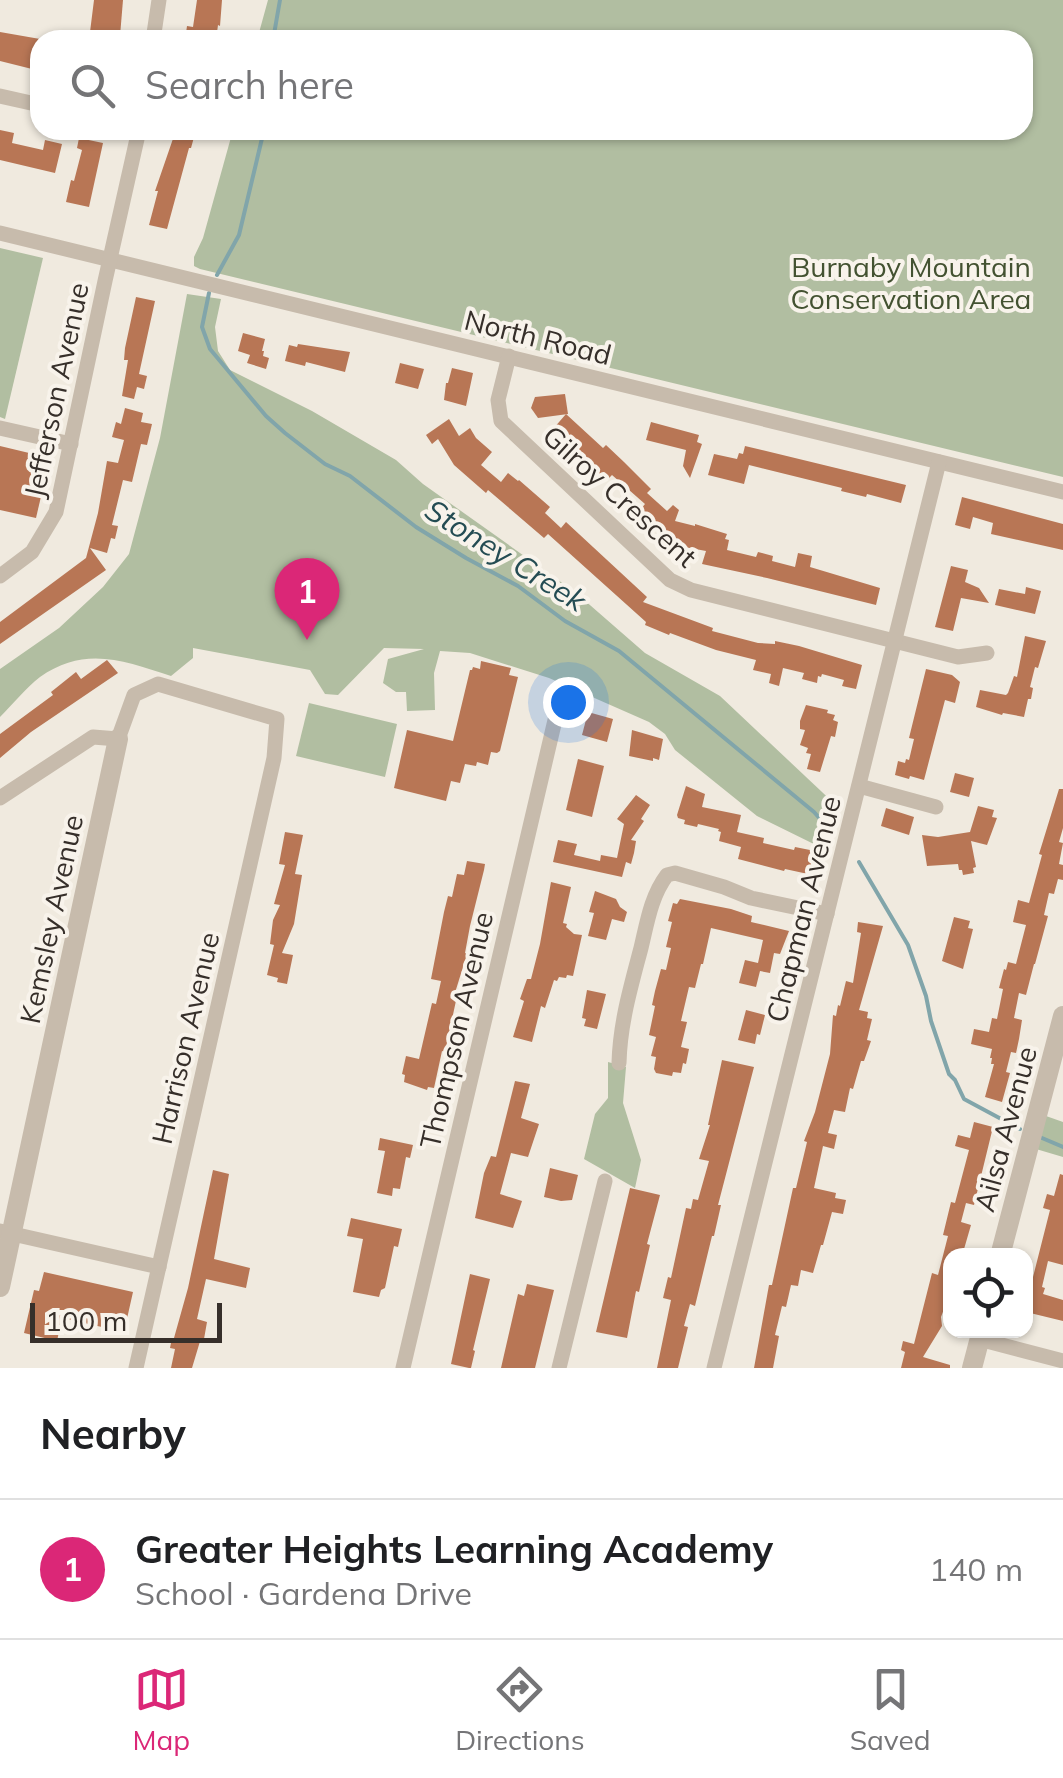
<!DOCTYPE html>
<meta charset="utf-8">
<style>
:root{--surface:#fff;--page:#f6f6f6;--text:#202124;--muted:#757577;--line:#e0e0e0;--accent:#db2777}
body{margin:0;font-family:Mulish,sans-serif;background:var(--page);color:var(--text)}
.controls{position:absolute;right:30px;bottom:30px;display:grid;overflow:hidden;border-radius:20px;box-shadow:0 2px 8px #0004}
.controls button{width:90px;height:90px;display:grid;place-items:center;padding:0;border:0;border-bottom:2px solid var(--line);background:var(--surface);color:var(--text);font:50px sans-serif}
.scale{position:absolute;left:30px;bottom:25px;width:192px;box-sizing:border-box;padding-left:10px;border:5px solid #362f2a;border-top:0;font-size:28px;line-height:35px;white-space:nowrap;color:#362f2a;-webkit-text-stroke:8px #f8f3eb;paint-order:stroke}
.you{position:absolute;left:568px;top:702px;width:35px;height:35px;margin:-25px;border:8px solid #fff;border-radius:50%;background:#1a73e8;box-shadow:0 0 0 15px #1a73e833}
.badge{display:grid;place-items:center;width:65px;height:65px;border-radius:50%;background:var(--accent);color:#fff;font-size:32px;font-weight:700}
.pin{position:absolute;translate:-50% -82px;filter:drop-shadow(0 2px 5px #0008)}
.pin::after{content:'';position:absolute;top:52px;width:35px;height:30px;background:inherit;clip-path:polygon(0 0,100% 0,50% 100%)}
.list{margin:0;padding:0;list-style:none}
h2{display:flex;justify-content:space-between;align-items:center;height:130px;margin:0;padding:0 40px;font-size:42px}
h2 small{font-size:32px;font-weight:400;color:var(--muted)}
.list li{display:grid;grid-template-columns:65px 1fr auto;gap:30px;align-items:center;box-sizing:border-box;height:140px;padding:0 40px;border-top:2px solid var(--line)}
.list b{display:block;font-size:38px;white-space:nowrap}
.list p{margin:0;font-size:32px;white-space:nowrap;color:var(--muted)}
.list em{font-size:32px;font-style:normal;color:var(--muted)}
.icon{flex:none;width:55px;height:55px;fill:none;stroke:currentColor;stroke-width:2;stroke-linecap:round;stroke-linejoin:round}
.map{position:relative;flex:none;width:1063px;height:1368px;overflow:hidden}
.search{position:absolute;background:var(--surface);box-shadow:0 2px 8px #0004;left:30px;right:30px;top:30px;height:110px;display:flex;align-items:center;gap:25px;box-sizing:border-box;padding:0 35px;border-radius:30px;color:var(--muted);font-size:38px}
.sheet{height:270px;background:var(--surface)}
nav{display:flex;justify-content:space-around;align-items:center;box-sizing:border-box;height:140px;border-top:2px solid var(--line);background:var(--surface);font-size:28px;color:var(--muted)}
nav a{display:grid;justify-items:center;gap:5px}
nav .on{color:var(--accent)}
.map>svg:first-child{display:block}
.green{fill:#b1bea1}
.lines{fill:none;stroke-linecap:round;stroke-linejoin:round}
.stream{stroke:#81a5aa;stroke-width:4}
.building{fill:#b87655}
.minor{stroke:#c7bbac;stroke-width:15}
.tertiary{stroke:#c7bbac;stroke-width:20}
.labels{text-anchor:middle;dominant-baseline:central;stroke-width:8;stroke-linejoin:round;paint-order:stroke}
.park-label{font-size:28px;fill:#435231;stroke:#f8f3eb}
.street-label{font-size:28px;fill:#362f2a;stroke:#f8f3eb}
.water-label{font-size:30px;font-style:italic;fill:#244c53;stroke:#f8f3eb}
</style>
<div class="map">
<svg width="1063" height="1368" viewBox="0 0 1063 1368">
<rect width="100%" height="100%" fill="#f0eadf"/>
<g class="green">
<polygon points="268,0 1063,0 1063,477 200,269 194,266 194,257 203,238 233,130 1023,130 1023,40 257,40"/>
<polygon points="0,248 43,258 5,419 0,417"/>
<path d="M187,294L221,299L215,327L218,351L230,370L312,411L396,460L423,484L575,592L645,653L720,696L839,808L828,851L757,816L675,750L665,734L649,722L549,678L470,653L440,651L434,673L435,710L407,711L406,692H396L383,683L388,659L424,649L384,648L338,695L325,694L310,670L193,648V658L171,676C125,661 85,645 40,677C26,688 13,704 0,717V669L59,628L103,587L129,554L160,438Z"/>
<polygon points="309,703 397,724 385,777 296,756"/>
<polygon points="608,1062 626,1067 623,1103 641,1160 635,1188 584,1159 595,1114 608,1098"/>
<polygon points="1046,1116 1063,1122 1063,1157 1036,1149"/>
</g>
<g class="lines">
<g class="stream">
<polyline points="273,40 280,0"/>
<polyline points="217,275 239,235 264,130"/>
<polyline points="209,293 202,327 210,349 266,416 285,433 325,464 350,476 416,527 466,558 518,586 565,621 619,651 814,812 830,830"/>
<polyline points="859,862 908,945 926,996 931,1021 949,1074 955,1080 964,1099 1020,1129"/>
<polyline points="1042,1138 1063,1147"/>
</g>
</g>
<g class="building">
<polygon points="94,0 123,0 120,36 90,32"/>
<polygon points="197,0 222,0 220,26 218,25 216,40 185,40 187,26 193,27"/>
<polygon points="0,32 40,39 40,71 0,61"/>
<polygon points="0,130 14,133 12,143 43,150 45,140 62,144 55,173 0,160"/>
<polygon points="176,130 196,130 191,148 189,148 167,229 149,225 158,191 155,191"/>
<polygon points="79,138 103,143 89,207 66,202 71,180 74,181 82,150 77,148"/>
<polygon points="136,297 155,301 139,374 147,376 144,389 137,387 134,399 122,396 128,360 124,360 125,348"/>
<polygon points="243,333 265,339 262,351 264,351 263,356 269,358 266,369 247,363 250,355 238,351"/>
<polygon points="298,344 350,352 345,372 306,362 305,366 285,361 289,345 297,347"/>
<polygon points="400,363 424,369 418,389 395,383"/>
<polygon points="452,368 473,373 466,406 444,400 446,383 448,383"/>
<polygon points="565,394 568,414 538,418 531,408 535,397"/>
<polygon points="125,408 143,413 141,422 152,424 147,445 141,444 132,482 123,480 112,525 118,526 115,539 111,538 107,553 90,548 106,570 0,644 0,622 86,558 98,513 107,461 118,463 124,440 112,437 116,422 121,424"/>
<polygon points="566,414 603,448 606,445 624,462 651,489 647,493 667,511 673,505 679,510 675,521 695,526 695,524 727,534 725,539 729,540 727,550 756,557 758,552 773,556 772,561 795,567 798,553 812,556 810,567 880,588 876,605 767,578 702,564 706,551 674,545 640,510 645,504 612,475 606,481 553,429"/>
<polygon points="449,419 459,436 470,428 476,438 492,452 481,465 501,482 508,473 518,481 519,480 550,507 545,513 561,528 566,522 647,597 643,602 713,628 712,631 758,643 775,644 775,641 799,646 862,665 856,689 842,686 844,680 822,674 821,677 818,676 817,683 802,679 804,673 783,668 779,686 769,683 771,674 753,670 756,660 716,650 670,633 669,635 645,625 646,622 548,534 544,538 488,490 486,493 454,465 438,439 432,444 426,435"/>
<polygon points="651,422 699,435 697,442 702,444 690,478 683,466 686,450 646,440"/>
<polygon points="0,446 50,458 36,518 0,510"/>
<polygon points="745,446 906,485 901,503 867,494 866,497 841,491 842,488 749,465 744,484 708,475 714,454 737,459 739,453 743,454"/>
<polygon points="962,497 1063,524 1063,550 991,534 993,523 973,517 970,529 955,525"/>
<polygon points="951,566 968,570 965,582 979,588 989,603 961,598 953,631 935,627"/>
<polygon points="1026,587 1041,591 1035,614 995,605 999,589 1025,594"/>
<polygon points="1025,636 1046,641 1038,668 1035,667 1030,687 1033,688 1031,699 1028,699 1024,717 1003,713 1002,715 976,707 980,690 1006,695 1008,693 1014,676 1017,677"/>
<polygon points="107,660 118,673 31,732 0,758 0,734 53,695 51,692 76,672 81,679"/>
<polygon points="481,661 511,668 509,675 518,677 500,751 497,753 491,752 488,765 477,762 476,766 465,764 460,783 451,781 446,801 394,788 407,730 453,741 470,670 472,670 473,667 480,669"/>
<polygon points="926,669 952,675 960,682 955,703 945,700 924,780 910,776 909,779 895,775 898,761 905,763 906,759 909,760 914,739 909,738"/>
<polygon points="806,705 828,710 827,713 835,715 833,720 838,722 835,737 831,736 820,772 807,769 811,754 806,753 808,748 800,745 805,730 800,729 800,721"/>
<polygon points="588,712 613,719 607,742 582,735"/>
<polygon points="632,730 663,739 659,760 653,758 653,761 629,756"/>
<polygon points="578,759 604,766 592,817 566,810"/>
<polygon points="955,773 974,778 969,797 950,792"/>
<polygon points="686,786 705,794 702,807 741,815 737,832 764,838 763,843 794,850 795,847 815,851 808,874 785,869 784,871 738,859 741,847 719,841 721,832 718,831 719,829 698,824 697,827 684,824 685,820 678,818 677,815"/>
<polygon points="1059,789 1063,789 1063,828 1059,842 1063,843 1059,864 1063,865 1063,880 1058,879 1054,894 1049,893 1044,915 1048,916 1035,964 1034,964 1026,995 1019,993 1014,1018 1022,1020 1019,1039 1016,1053 1011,1052 1006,1072 1010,1073 1002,1102 985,1097 994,1064 991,1064 992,1058 990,1058 992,1049 971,1044 974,1029 989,1032 992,1018 997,1019 1003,989 999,988 1004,969 1006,970 1008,962 1016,964 1026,925 1013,922 1018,900 1029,903 1042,855 1039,854"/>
<polygon points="636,795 650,805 641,819 644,821 631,840 636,841 634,853 631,864 626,862 622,877 553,862 558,840 577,844 574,855 600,861 601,855 617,858 624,824 617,819"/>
<polygon points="978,806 994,810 992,817 997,818 987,845 971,841 976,867 973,868 974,873 963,875 962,870 959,870 958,864 927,866 922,835 938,837 970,832"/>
<polygon points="886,808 914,817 909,835 881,826"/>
<polygon points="285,832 303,835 295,874 302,875 294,924 282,953 293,955 287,984 277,982 278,978 267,975 274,945 270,944 273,920 280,905 274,904 285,865 279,864"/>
<polygon points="467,861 485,864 484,870 470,926 465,953 467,954 454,996 457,996 445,1052 442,1051 434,1088 428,1087 427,1090 404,1082 405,1075 402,1074 406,1056 419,1059 432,1003 436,1004 441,981 431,979 444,912 448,896 452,897 457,874 464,875"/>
<polygon points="551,882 571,887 563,923 567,924 566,927 574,934 582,935 573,976 567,975 566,978 559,977 557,981 554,980 545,1008 541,1006 532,1042 513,1037 524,1001 520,999 527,979 531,979 540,944"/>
<polygon points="595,891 616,899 620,907 627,912 624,922 612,919 606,940 588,936 594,913 589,912"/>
<polygon points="680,899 731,909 752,916 751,922 789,931 780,954 774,953 770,973 760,971 756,987 739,983 745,960 758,963 763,940 711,928 703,964 701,964 695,988 689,987 681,1021 687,1022 681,1047 689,1049 686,1064 683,1063 681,1073 673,1072 672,1076 656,1073 654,1069 656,1057 651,1056 656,1037 649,1035 655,1006 652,1005 655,991 661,969 666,970 671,948 666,947 672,922 668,921 673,903 677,904"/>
<polygon points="954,917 970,921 968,928 973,929 963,969 942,961"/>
<polygon points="858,922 883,926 859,1010 868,1012 867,1018 872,1019 867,1040 871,1041 864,1061 861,1061 853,1089 850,1088 845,1112 834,1110 828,1133 837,1135 834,1149 823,1146 814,1188 836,1193 835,1198 846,1200 843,1214 832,1212 823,1245 821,1245 813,1273 801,1270 798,1286 791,1285 786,1307 782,1306 775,1335 779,1336 773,1368 754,1368 769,1285 772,1285 793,1188 796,1188 807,1142 804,1141 815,1112 830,1054 833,1015 836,1016 838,1005 840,1006 846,981 853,983 861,933 857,932"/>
<polygon points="587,990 606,994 597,1029 584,1026 586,1019 582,1018"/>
<polygon points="746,1010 765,1015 760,1035 757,1034 755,1044 738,1040"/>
<polygon points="722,1060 754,1067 718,1205 721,1205 714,1236 712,1236 695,1306 690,1304 684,1326 688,1327 678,1368 657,1368 671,1300 663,1298 668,1277 671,1278 686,1208 691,1209 693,1199 698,1200 709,1161 699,1159 710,1125 708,1125"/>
<polygon points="515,1081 530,1084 521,1118 539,1124 528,1157 511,1153 500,1194 522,1201 513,1228 475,1218 484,1173 491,1156 496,1157"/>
<polygon points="974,1122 993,1127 974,1205 966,1203 961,1222 971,1225 962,1256 950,1256 950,1293 941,1317 942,1326 923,1357 950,1365 950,1368 901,1368 905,1352 901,1350 903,1341 914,1344 932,1273 938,1275 948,1236 943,1235 951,1202 955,1203 969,1150 955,1146 958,1135 970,1138"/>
<polygon points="380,1138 413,1145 410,1158 406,1157 400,1189 393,1188 392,1196 377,1193 385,1151 378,1150"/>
<polygon points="550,1168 578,1175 572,1200 561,1201 544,1197"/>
<polygon points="213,1170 229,1174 214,1259 250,1268 246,1288 206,1279 197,1319 207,1322 204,1339 201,1338 192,1368 171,1368 175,1349 170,1348 172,1338 174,1338 188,1288"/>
<polygon points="1060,1174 1063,1175 1063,1265 1048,1261 1042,1287 1045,1288 1043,1294 1063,1300 1063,1321 1026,1312 1026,1275 1033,1277 1050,1210 1043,1208 1047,1194 1054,1196"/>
<polygon points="630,1188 660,1195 647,1244 650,1245 639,1292 636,1291 627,1338 596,1332"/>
<polygon points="351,1218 402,1229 398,1247 394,1246 385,1288 381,1290 379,1297 353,1292 363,1239 347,1236"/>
<polygon points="44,1272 133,1292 124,1332 62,1318 57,1341 24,1333 34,1290 39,1291"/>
<polygon points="470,1274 490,1279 473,1350 475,1351 471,1368 469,1368 451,1364"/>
<polygon points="527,1284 554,1290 535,1368 501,1368 518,1294 524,1296"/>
</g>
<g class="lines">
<g class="minor">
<polyline points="153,40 159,0"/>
<polyline points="0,96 40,105"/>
<polyline points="0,233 1063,492"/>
<polyline points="509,356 498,400 501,421 670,580 691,590 958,657 987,653"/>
<polyline points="0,428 71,444"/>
<polyline points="0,576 32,552 56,512 105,281 139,130"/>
<polyline points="859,786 936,807"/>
<polyline points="0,798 93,737 118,739 134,695 158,684 277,719 274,758 136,1368"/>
<path d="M619,1063C620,1023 631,986 641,948C647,923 651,896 667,875L675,873L724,887L751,898L827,914"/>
<polyline points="0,1231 159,1267"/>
<polyline points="979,1339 1063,1361"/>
<polyline points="403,1368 559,703"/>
<polyline points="559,1368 605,1181"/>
<polyline points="714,1368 939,462"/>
</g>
<g class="tertiary">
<polyline points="1000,1256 1063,1016"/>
<polyline points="0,1287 118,739"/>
<polyline points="972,1368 982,1330"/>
</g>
</g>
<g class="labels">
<g class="park-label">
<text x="911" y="266">Burnaby Mountain<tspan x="911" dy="32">Conservation Area</tspan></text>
</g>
<g class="street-label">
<text transform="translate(538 337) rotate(14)">North Road</text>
<text transform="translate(56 390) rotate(-78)">Jefferson Avenue</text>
<text transform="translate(620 496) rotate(42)">Gilroy Crescent</text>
<text transform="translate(803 909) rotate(-76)">Chapman Avenue</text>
<text transform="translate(51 919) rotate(-78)">Kemsley Avenue</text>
<text transform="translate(456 1030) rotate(-77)">Thompson Avenue</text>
<text transform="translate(185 1038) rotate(-77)">Harrison Avenue</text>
<text transform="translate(1005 1129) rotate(-75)">Ailsa Avenue</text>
</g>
<g class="water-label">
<text transform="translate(506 555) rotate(32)">Stoney Creek</text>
</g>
</g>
</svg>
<div class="controls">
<button><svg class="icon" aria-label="locate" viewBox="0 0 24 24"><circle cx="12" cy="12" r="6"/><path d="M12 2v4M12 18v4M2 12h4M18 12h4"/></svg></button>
</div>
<div class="scale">100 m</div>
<div class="you"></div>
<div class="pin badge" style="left:307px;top:640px">1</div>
<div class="search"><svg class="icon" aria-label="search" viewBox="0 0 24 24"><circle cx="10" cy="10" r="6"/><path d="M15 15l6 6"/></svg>Search here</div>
</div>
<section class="sheet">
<h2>Nearby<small></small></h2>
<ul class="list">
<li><span class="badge">1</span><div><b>Greater Heights Learning Academy</b><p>School · Gardena Drive</p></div><em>140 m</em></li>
</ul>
</section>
<nav>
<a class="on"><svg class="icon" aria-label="map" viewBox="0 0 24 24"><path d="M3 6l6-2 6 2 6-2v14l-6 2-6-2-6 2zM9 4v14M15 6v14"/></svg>Map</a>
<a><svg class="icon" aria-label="directions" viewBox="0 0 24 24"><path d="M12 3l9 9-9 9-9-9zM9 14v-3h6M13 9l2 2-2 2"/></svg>Directions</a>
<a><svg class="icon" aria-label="saved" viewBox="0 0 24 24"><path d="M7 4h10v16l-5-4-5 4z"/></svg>Saved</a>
</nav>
